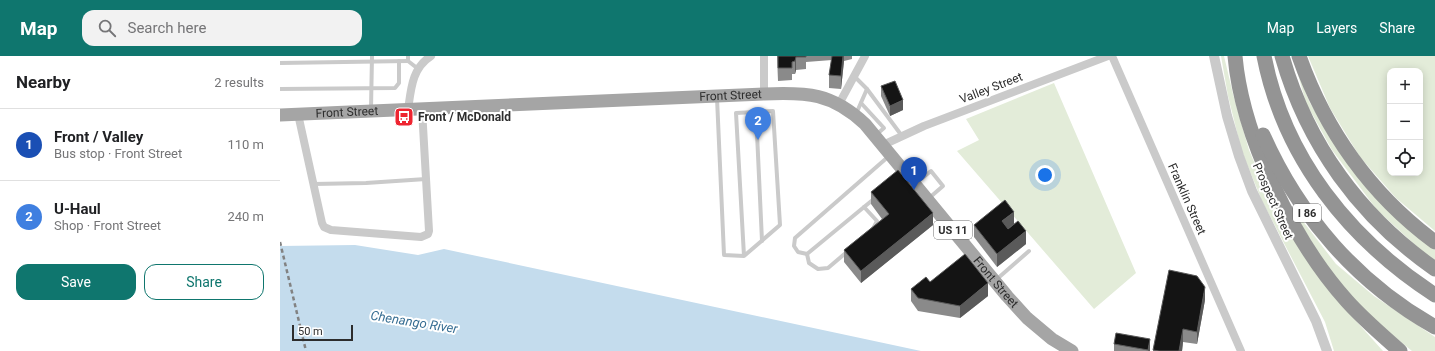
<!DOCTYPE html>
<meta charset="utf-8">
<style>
:root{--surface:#fff;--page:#f2f2f2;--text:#202124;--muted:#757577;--line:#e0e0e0;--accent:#0f766e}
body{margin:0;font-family:Roboto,sans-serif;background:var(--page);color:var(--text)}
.controls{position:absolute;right:12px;top:12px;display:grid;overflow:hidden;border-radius:8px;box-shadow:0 2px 10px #0003}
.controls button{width:36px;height:36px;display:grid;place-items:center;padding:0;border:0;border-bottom:1px solid var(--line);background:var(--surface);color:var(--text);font:20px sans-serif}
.scale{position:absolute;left:12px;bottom:10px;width:61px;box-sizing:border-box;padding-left:4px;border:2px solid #2d2d2d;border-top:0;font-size:11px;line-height:14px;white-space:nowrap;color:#2d2d2d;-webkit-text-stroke:3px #fff;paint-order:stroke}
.you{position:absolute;left:765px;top:119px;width:14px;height:14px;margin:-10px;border:3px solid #fff;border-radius:50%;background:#1a73e8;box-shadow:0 0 0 6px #1a73e833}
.badge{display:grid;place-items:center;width:26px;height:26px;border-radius:50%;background:var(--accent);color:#fff;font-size:13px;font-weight:700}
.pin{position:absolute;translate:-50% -33px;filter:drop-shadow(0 1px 2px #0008)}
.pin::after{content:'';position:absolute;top:21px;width:14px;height:12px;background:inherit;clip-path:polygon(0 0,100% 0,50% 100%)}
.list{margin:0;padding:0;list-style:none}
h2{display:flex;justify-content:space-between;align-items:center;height:52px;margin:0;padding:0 16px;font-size:17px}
h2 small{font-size:13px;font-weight:400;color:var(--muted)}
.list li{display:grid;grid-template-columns:26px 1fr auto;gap:12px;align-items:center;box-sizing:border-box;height:72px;padding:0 16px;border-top:1px solid var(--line)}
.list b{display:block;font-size:15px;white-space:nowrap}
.list p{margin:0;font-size:13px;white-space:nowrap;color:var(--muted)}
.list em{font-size:13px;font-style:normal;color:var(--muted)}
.actions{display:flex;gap:8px;padding:12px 16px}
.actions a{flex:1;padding:9px 0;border:1px solid var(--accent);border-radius:12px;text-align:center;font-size:14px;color:var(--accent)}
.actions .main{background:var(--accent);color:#fff}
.icon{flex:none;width:22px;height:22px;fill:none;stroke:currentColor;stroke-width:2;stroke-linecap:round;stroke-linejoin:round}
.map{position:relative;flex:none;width:1155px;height:295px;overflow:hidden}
header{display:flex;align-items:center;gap:24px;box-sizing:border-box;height:56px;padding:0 20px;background:var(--accent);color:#fff}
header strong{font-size:19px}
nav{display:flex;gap:22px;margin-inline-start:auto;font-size:14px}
.search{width:280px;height:36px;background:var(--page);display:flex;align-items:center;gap:10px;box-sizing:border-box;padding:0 14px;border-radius:12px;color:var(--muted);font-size:15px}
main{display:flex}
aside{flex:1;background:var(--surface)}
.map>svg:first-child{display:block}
.green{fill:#e3ecd9;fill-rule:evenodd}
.water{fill:#c4dced}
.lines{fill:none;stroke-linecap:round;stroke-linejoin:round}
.service{stroke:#cacaca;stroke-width:4}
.minor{stroke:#cacaca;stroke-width:8}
.tertiary{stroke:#cacaca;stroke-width:10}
.primary{stroke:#a5a5a5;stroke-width:13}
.motorway{stroke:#949494;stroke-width:15}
.rail{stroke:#828282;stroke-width:2.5;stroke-dasharray:4 3;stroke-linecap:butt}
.wall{fill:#8a8a8a}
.shaded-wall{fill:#5a5a5a}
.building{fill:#141414;stroke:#5a5a5a}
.labels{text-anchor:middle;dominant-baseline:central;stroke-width:4;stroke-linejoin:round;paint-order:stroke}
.shield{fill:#fff;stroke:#6c6c6c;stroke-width:1}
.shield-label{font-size:11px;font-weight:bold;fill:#2d2d2d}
.street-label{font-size:12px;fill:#2d2d2d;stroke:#fff}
.poi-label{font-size:12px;font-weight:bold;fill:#2d2d2d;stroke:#fff;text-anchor:start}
.water-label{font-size:13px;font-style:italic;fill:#376e93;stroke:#fff}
</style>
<header>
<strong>Map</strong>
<div class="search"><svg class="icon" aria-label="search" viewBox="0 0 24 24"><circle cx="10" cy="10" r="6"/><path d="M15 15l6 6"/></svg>Search here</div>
<nav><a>Map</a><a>Layers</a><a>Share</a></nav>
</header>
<main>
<aside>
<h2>Nearby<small>2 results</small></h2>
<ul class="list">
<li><span class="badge" style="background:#1a4fb4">1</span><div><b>Front / Valley</b><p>Bus stop · Front Street</p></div><em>110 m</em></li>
<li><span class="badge" style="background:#3f7fe0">2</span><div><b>U-Haul</b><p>Shop · Front Street</p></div><em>240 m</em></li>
</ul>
<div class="actions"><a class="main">Save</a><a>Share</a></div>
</aside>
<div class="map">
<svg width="1155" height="295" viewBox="0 0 1155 295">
<rect width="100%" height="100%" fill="#fff"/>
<g class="green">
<polygon points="941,0 944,0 953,38 969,94 989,141 1014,184 1050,236 1103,295 1054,295 1045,266 982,145 962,96 948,40"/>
<path d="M1028,0H1155V175L1116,142L1080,101L1050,52ZM1110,15H1140V117H1110Z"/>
<polygon points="1017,15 1030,47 1056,90 1152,192 1155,194 1155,204 1145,198 1097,154 1052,94 1026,47"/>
<polygon points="774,27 856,217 814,253 677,95 699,84 686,63"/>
<polygon points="1012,153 1015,155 1056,208 1094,240 1155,281 1155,295 1132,295 1077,250 1059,231"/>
</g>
<polygon class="water" points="75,189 138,199 164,193 641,295 0,295 0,190"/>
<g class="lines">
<g class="service">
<polyline points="128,0 128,5 137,12"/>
<polyline points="0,7 128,5"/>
<polyline points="574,20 587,33 622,80"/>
<polyline points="0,33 115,32 119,27 119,5"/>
<polyline points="437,42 444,199 464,200 500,169 493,55 456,57 464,200"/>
<polyline points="581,47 604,72 597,78"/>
<polyline points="91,53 92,0"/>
<polyline points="476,56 482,185"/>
<polyline points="576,58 587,33"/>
<polyline points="636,127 651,115 663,130 648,143"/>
<polyline points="34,128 86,127 146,123"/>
<polyline points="595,142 527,198 518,196 514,190 515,182 609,100"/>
<polyline points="584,151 597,165 593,173"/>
<polyline points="527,198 529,207 538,213 548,212 568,195"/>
<polyline points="717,223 749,195"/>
</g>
<g class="minor">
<polyline points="832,0 961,295"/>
<polyline points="484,38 484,0"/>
<polyline points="559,48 585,0"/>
<path d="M128,54C131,33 132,12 151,0"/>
<polyline points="18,58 42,167 44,171 51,174 141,181 148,178 149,175 142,53"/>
<polyline points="603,89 644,70 828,0"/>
</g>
<polyline class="tertiary" points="934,0 947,60 959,100 972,135 1036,265 1047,295"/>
<path class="primary" id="s1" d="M0,59L484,38C527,36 552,37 585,68L727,240L747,262L772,283L792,295"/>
<g class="motorway">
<path d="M955,0C962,80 1013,185 1067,245C1083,263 1102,279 1120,295"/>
<path d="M984,0C1004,102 1069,183 1155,239"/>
<path d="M1002,0C1027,88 1080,161 1155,213"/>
<path d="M1019,0C1045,74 1091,139 1155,186"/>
<path d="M983,79C1019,160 1077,227 1155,271"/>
</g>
<polyline class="rail" points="0,186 26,295"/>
</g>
<g class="wall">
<polygon points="497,0 572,0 572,3 564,5 561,33 549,32 549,19 552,4 526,6 526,13 516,14 515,18 512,18 512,24 498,25"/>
<polygon points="601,30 623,54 610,60 601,40"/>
<polygon points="591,136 653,169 581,227 564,206 564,194 602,163 591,148"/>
<polygon points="694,169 746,188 717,211 694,181"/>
<polygon points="650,226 708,240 680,262 638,255 631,245 631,233"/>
<polygon points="925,244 917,288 903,286 902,295 873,295 873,294"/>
<polygon points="834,288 870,293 870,295 834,295"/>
</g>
<g class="shaded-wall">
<polygon points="563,0 564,0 564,5 561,33 561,20"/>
<polygon points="516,1 516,14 515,18 515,5"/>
<polygon points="623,44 623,54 610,60 610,50"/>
<polygon points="734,156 734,168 722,178 722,165"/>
<polygon points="653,157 653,169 581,227 581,215"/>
<polygon points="746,175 746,188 717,211 717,198"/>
<polygon points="708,227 708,240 680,262 680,250"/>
<polygon points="925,231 925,244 917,288 917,276"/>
<polygon points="903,273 903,286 902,295 899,295"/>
<polygon points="870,283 870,295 868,295"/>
</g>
<g class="building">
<polygon points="498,0 526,0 526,1 516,1 515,5 512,6 512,12 498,12"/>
<polygon points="552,0 563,0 561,20 549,19"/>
<polygon points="615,25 623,44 610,50 601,30"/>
<polygon points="618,114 653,157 581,215 564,194 609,158 591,136"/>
<polygon points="725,144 734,156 722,165 728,173 738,165 746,175 717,198 694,169"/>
<polygon points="685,198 708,227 680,250 638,242 631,233 646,221 650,226"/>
<polygon points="889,214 917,220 925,231 917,276 903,273 899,295 879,295 873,294"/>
<polygon points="836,277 870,283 868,294 834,288"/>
</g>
<defs>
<g id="bus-square" transform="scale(1)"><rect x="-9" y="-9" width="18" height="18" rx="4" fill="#ee2531" stroke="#fff"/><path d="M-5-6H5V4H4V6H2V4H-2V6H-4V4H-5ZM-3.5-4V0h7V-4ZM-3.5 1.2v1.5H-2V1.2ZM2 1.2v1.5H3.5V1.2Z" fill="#fff"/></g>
</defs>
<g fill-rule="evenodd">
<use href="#bus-square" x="124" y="61"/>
</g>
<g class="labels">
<g class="shield">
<rect x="1013" y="148" width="28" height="18" rx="3"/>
<rect x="654" y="165" width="38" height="18" rx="3"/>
</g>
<g class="shield-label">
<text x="1027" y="157">I 86</text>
<text x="673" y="174">US 11</text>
</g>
<g class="street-label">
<text transform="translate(711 32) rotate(-21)">Valley Street</text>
<text stroke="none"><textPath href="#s1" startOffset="451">Front Street</textPath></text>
<text stroke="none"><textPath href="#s1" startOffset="67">Front Street</textPath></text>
<text transform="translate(907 143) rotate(66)">Franklin Street</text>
<text transform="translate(993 145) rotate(66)">Prospect Street</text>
<text stroke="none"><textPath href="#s1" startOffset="799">Front Street</textPath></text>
</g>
<g class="poi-label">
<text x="138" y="61">Front / McDonald</text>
</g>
<g class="water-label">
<text transform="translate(134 266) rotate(9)">Chenango River</text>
</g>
</g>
</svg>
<div class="controls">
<button>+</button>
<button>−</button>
<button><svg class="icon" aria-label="locate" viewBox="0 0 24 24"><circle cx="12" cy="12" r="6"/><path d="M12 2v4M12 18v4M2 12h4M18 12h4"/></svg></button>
</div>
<div class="scale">50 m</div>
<div class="you"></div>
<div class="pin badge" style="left:634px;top:134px;background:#1a4fb4">1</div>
<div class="pin badge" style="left:478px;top:84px;background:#3f7fe0">2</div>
</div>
</main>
